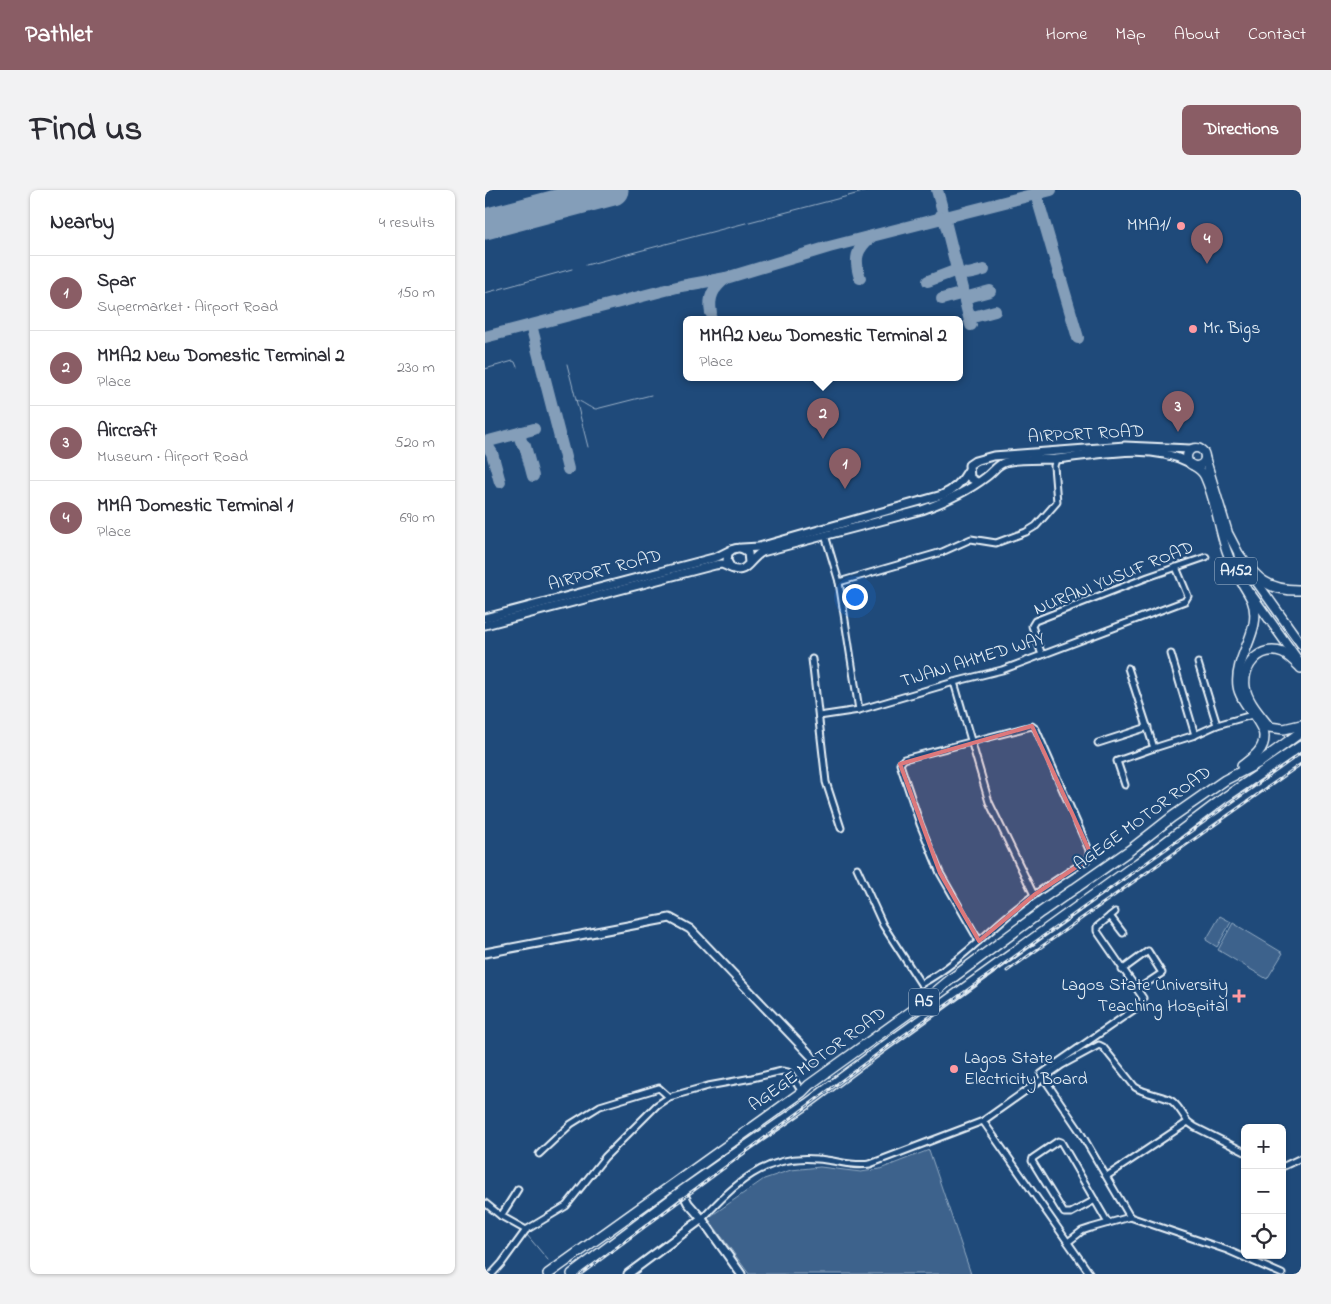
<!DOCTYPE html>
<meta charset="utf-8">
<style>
:root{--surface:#fff;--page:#f2f2f3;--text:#2b2b33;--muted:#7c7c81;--line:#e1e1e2;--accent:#8a5d65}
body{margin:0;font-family:"Indie Flower",sans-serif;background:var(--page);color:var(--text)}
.controls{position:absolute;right:15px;bottom:15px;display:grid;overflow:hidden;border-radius:8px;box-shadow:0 1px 4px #0004}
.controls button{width:45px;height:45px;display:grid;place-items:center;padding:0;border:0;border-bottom:1px solid var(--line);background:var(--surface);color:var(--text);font:25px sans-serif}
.you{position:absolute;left:369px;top:406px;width:18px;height:18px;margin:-12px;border:4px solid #fff;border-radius:50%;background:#1a73e8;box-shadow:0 0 0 8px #1a73e833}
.badge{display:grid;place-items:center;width:32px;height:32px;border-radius:50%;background:var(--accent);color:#fff;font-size:16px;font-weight:700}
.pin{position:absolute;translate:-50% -41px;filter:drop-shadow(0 1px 2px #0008)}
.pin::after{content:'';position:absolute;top:26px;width:18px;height:15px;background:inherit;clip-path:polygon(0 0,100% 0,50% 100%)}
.popup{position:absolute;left:198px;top:126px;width:280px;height:65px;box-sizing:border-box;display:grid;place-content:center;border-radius:8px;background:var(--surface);filter:drop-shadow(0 1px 4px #0005);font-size:16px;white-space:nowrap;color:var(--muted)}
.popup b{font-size:19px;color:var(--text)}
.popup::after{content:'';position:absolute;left:50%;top:100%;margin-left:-10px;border:10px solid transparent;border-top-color:var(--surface)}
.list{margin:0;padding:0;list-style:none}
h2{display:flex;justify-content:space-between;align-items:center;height:65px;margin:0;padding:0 20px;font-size:21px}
h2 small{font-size:16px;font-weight:400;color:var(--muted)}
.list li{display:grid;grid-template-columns:32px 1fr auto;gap:15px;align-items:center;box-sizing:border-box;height:75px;padding:0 20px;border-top:1px solid var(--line)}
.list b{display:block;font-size:19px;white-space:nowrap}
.list p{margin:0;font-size:16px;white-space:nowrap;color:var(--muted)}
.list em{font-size:16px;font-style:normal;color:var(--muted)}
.icon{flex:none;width:28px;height:28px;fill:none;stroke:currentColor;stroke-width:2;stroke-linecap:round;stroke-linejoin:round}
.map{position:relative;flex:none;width:816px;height:1084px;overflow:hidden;border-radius:8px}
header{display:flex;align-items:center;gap:30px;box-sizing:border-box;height:70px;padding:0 25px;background:var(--accent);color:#fff}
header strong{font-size:24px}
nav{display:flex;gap:28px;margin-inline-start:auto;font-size:18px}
.intro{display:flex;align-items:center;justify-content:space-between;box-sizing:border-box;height:120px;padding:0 30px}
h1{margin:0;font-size:35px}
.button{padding:12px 22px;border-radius:8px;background:var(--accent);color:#fff;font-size:18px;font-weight:700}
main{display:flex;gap:30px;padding:0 30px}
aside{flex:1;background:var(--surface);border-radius:8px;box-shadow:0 1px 4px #0004}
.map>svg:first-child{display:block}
.green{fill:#3c628c;stroke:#92aac2}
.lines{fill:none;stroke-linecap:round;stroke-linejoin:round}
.stream{stroke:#9ab0c7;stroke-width:1}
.taxiway{stroke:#849eb9;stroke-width:12}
.runway{stroke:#849eb9;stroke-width:31}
.street-casing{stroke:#e8f1f8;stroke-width:9}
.secondary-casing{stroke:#e8f1f8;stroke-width:11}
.primary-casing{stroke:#e8f1f8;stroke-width:11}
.highway-casing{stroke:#e8f1f8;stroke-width:12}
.street{stroke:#1f4a7a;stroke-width:5}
.secondary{stroke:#1f4a7a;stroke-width:7}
.primary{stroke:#1f4a7a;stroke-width:8}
.highway{stroke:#1f4a7a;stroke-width:9}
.rail-casing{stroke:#e8f1f8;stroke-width:3}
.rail{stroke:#1f4a7a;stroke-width:1;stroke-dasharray:4;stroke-linecap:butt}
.marked{fill:#dd787b;fill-opacity:0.2;stroke:#dd787b;stroke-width:4;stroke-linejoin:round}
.poi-dot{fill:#ff9aa2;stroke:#1f4a7a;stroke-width:2}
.labels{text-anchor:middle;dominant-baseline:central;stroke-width:4.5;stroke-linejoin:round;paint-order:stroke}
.shield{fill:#1f4a7a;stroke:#acbfd2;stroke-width:1}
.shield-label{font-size:16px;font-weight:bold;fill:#e8f1f8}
.poi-label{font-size:18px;fill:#e8f1f8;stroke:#1f4a7a;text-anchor:end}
.street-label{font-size:18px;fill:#e8f1f8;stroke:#1f4a7a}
</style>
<header>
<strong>Pathlet</strong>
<nav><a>Home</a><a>Map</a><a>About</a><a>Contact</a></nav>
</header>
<div class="intro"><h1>Find us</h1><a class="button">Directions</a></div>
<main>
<aside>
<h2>Nearby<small>4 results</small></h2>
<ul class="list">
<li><span class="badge">1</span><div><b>Spar</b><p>Supermarket · Airport Road</p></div><em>150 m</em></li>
<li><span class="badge">2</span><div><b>MMA2 New Domestic Terminal 2</b><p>Place</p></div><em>230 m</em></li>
<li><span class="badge">3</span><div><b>Aircraft</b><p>Museum · Airport Road</p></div><em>520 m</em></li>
<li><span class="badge">4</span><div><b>MMA Domestic Terminal 1</b><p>Place</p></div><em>690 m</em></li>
</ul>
</aside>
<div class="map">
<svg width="816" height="1084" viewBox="0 0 816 1084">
<rect width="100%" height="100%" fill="#1f4a7a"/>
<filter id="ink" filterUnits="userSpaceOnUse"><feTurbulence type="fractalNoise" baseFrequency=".02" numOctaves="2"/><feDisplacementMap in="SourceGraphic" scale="10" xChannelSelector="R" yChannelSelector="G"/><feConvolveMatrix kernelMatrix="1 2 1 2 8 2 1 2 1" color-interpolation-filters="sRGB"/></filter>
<g filter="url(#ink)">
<g class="green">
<polygon points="735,726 746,732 732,757 721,750"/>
<polygon points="748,733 798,763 782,789 733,760"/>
<polygon points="444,960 486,1084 264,1084 223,1028 279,989 306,980 335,977 376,982 395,979"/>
</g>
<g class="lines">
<g class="stream">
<polyline points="101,75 386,0"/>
<polyline points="0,103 87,79"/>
<polyline points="82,174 103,257"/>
<polyline points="0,179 28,171 30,172 32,177"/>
<path d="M91,210C99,212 103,218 111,219L166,205"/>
<polyline points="0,1017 7,1022"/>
<polyline points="42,1045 63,1070"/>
</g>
<g class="taxiway">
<polyline points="452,0 458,22 454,29"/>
<polyline points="551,4 593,148"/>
<polyline points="459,27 486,135"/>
<path d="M472,81C480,87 490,82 499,80"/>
<path d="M375,88C369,69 371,59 386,47"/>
<polyline points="443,91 472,80"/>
<polyline points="479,105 483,107 505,101"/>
<polyline points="457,109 475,104 477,100"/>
<path d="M226,123C223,107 228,98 241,88"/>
<polyline points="484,125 488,127 510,121"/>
<polyline points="46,135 83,279"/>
<polyline points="0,147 196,96 241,88 344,57 566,0"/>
<path d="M36,242C35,249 35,252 40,256L48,286"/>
<polyline points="4,251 3,257 7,263 15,292"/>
<polyline points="0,252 49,239"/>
</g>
<polyline class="runway" points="0,34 128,0"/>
<g class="street-casing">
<g id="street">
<polyline points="340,345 354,392 374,520"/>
<polyline points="354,392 457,362 486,349 511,353 541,342 551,336 572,312 569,276 571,269"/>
<polyline points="686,464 710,545"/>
<polyline points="557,465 547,436 550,431 663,387 721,367"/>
<polyline points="327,469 341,592 356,638"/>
<polyline points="713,473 732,535"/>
<polyline points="643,478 669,558 710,545 732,535 767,525"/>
<polyline points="469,492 504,612 549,705"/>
<polyline points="334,526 374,520 469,492 517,480 700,411 703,406 691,377"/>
<polyline points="613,553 663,537"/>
<polyline points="640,595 632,571 669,558"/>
<path d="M372,678L398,735L436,794C469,776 492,752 520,728C545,706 574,688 602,670L604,666V660L551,539L547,536L419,569L415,574L435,634L455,683L494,751"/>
<polyline points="630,722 612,737 612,741 658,808 657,814 556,884 594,940 645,1027"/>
<polyline points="625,726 638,743"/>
<polyline points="637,780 663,761 677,783 653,799"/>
<polyline points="498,931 605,1084"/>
<polyline points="54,964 86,934 115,916 174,898 184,907"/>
<polyline points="797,977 816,968"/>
<polyline points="622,986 703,932 710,937 760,962"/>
<polyline points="610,1010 586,1023 579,1023 547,971 548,968 573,951 576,952 623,1033"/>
<polyline points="0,1013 16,1026 41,1040"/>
<polyline points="16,1026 33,999"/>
<path d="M217,1029C250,994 280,964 332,969C351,970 366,977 385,974L498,931L577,875L614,855L618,857L650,897C661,905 681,905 688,912C694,917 698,925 703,932"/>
<polyline points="583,1052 597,1041 606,1038 645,1027 742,1060 797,1084"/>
<polyline points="7,1084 17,1073 41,1040 81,1016 120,967 172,915 184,907 223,896 267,888 297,881 303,882 306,885 317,902"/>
</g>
</g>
<g class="secondary-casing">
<g id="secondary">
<polyline points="492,292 485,288 484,275 490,271 508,266 640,256 705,259"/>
<path d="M257,358L274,357L457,305C469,300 477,292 483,281"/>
<path d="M264,373L263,363C257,356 249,357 243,363L242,371L246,378C261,386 265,368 277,362L437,320C459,312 483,301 501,287C507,283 511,276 518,273C530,268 558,270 571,269C614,265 663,252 703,272"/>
<polyline points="0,428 232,367 246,360"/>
<polyline points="0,435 230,375 237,374 246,378"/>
<polyline points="0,763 185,728 205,739 330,870"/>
<polyline points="197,1001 203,1013 217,1029 256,1084"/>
<polyline points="143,1084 217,1029"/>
</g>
</g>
<g class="primary-casing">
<g id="primary">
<circle cx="711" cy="267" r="9"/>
<polyline points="720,267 743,343 756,368"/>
<path d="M709,276C714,279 718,282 720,287C735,320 734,358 755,388"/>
<polyline points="766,384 816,454"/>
<polyline points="766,404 816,474"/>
</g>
</g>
<g class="highway-casing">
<g id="highway">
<path d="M754,365C772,389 783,401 816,400"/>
<path d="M752,383C756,392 763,401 767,410C779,440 749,466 753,496C755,513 780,533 779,547C779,561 767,568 757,576"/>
<path d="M816,478C811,473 805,466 798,463C775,454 757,476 760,497C762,512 776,526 784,537L799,539L816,535"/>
<polyline points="63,1084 317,902 324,895 431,818 466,789 556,722 645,660 687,627 740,590 775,572 816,542"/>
<polyline points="87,1084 197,1001 322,914 398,857 653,673 739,608 816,556"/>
</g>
</g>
<use href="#street" class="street"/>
<use href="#secondary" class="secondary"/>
<use href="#primary" class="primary"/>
<use href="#highway" class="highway"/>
<g class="rail-casing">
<g id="rail">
<polyline points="522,781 816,574"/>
<polyline points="96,1084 398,860 816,563"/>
</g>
</g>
<use href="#rail" class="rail"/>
</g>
</g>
<path class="marked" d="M547,536L604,660L602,670L549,705L494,751L455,683L415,574Z"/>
<g class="poi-dot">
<circle cx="696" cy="36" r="5"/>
<circle cx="708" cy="139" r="5"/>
<path d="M751.5 798.5h5v5h5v5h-5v5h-5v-5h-5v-5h5z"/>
<circle cx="469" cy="879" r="5"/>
</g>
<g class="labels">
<g class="shield">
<rect x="730" y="367.5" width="42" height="27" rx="4"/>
<rect x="424" y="798.5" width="30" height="27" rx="4"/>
</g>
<g class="shield-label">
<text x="751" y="381">A152</text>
<text x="439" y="812">A5</text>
</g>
<g class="poi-label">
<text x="686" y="36">MMA1/</text>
<text x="718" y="139" text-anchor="start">Mr. Bigs</text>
<text x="743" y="796">Lagos State University<tspan x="743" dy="21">Teaching Hospital</tspan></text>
<text x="479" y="869" text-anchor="start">Lagos State<tspan x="479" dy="21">Electricity Board</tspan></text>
</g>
<g class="street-label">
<text transform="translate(601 245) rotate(-3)">AIRPORT ROAD</text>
<text transform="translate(120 381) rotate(-15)">AIRPORT ROAD</text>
<text transform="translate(629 389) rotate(-22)">NURANI YUSUF ROAD</text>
<text transform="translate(488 471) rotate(-17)">TIJANI AHMED WAY</text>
<text transform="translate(658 629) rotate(-36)">AGEGE MOTOR ROAD</text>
<text transform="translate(333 870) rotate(-36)">AGEGE MOTOR ROAD</text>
</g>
</g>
</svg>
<div class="controls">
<button>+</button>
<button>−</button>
<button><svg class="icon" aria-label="locate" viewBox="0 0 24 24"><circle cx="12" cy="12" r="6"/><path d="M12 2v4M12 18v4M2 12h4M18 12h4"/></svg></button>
</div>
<div class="you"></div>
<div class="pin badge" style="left:360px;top:299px">1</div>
<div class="pin badge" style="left:338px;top:249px">2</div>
<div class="popup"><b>MMA2 New Domestic Terminal 2</b>Place</div>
<div class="pin badge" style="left:693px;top:242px">3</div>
<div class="pin badge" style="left:722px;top:74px">4</div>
</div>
</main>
